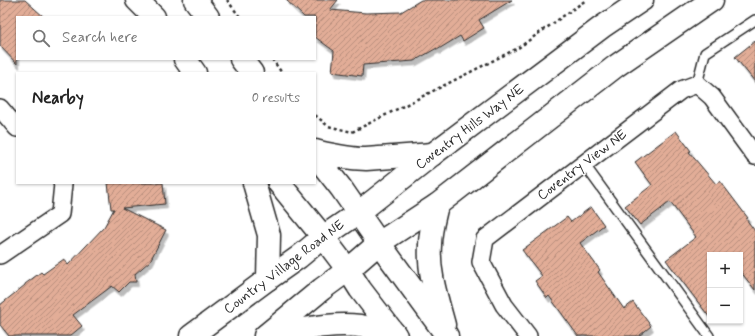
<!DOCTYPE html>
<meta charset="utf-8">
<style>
:root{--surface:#fff;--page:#f2f2f2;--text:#222;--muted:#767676;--line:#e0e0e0}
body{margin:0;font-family:Mynerve,sans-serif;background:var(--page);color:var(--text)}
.controls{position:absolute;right:12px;bottom:12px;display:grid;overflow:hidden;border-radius:0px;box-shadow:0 1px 3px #0004}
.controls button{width:36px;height:36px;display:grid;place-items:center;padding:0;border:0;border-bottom:1px solid var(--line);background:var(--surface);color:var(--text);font:20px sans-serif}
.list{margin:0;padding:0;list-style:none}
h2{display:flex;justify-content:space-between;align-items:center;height:52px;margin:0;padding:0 16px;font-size:17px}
h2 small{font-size:13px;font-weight:400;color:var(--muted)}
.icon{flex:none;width:22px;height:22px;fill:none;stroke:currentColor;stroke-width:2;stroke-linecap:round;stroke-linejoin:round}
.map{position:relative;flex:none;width:755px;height:336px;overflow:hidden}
.search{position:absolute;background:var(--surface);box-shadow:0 1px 3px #0004;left:16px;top:16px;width:300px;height:44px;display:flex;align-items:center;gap:10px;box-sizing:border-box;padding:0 14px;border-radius:0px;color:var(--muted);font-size:15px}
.panel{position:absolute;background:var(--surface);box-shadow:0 1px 3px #0004;left:16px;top:72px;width:300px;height:112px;border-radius:0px}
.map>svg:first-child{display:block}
.building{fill:url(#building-hatch);stroke:#2b2b2b;filter:url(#shadow)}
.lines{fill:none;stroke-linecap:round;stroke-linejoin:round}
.service-casing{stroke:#2b2b2b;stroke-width:12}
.minor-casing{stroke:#2b2b2b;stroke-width:20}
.tertiary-casing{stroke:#2b2b2b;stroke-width:25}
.path{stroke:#2b2b2b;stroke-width:2.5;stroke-dasharray:3 3;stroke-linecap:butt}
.service{stroke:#fff;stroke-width:9}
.minor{stroke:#fff;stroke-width:17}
.tertiary{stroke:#fff;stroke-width:22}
.labels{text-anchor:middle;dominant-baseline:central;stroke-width:3;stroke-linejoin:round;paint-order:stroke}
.street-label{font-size:14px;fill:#2b2b2b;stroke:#fff}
</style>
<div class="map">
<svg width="755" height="336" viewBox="0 0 755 336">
<defs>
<pattern id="building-hatch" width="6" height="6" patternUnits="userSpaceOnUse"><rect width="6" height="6" fill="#e2ad97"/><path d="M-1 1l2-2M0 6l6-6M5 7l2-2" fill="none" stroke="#b78d7b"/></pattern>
<filter id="shadow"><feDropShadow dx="2.5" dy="4.5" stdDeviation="0" flood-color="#0004"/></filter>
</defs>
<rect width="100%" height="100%" fill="#fff"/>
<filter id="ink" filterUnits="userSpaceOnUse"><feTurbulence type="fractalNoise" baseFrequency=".025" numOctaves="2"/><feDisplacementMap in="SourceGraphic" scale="8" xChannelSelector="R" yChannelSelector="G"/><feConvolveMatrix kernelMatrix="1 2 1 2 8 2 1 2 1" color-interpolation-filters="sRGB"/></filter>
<g filter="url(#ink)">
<g class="building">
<polygon points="0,0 25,0 44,17 17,17 17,64 0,46"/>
<polygon points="286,0 338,0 330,10 366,13 401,12 421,0 512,0 479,20 484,28 463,41 460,36 437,50 437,48 414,61 363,65 362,76 332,72 334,51 315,37 315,17 304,17"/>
<polygon points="755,41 755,82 735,57"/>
<polygon points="676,131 691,151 689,152 716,184 720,181 748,218 746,219 755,231 755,290 740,271 740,255 710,255 710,318 666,260 696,237 670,202 640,225 625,206 652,185 635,162"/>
<polygon points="108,183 163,183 165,204 122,208 166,230 150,261 135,274 136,282 129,282 119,292 112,286 73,315 82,326 70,336 9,336 0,325 0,305 25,285 25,284 41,272 43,274 64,259 68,265 104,227 114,209 111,209"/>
<polygon points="591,207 604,225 580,243 600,270 598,272 624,309 633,302 651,326 639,336 578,336 549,296 547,298 535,281 542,276 522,250 567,217 571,222"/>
</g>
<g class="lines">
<g class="service-casing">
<g id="service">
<polyline points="697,84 705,53 755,20"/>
<polyline points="584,164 709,336"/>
</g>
</g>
<g class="minor-casing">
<g id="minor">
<polyline points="0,108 17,128"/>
<polyline points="0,255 60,214 63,184 62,183"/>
<polyline points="528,336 504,305 481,262 485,239 681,90 697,84 712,97 755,156"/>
</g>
</g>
<g class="tertiary-casing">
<g id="tertiary">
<polyline points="137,0 154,17"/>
<polyline points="195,0 208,17"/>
<polyline points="185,59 195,73"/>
<polyline points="241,59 252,73"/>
<path d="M315,151C332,155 348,159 366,159L433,154"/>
<polyline points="315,155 341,188 379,243 447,336"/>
<polyline points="254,183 269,235 268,279"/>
<polyline points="279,183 323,237 348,270 360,289 396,336"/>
<path d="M437,205C434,218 430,231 430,245C428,272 437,299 444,325"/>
<path d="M267,335C297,331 329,322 360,326C371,328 383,331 394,333"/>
<polyline points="191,336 268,279 299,257 323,237 358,213 433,154 602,27 642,0"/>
<polyline points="265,336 322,289 348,270 379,243 437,205 616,66 712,0"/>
</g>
</g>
<g class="path">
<polyline points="227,0 240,17"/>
<polyline points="272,59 282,73"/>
<polyline points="315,115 328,126 352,132 518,48 586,0"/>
</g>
<use href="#service" class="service"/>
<use href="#minor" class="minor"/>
<use href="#tertiary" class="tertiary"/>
</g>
</g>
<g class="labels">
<g class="street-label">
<text transform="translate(470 127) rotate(-37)">Coventry Hills Way NE</text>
<text transform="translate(582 165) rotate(-37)">Coventry View NE</text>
<text transform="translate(284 267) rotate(-37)">Country Village Road NE</text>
</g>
</g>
</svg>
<div class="controls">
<button>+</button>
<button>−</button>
</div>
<div class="search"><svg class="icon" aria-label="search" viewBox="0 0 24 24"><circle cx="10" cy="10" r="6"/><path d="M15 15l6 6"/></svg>Search here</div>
<section class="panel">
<h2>Nearby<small>0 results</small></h2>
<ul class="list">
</ul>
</section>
</div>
